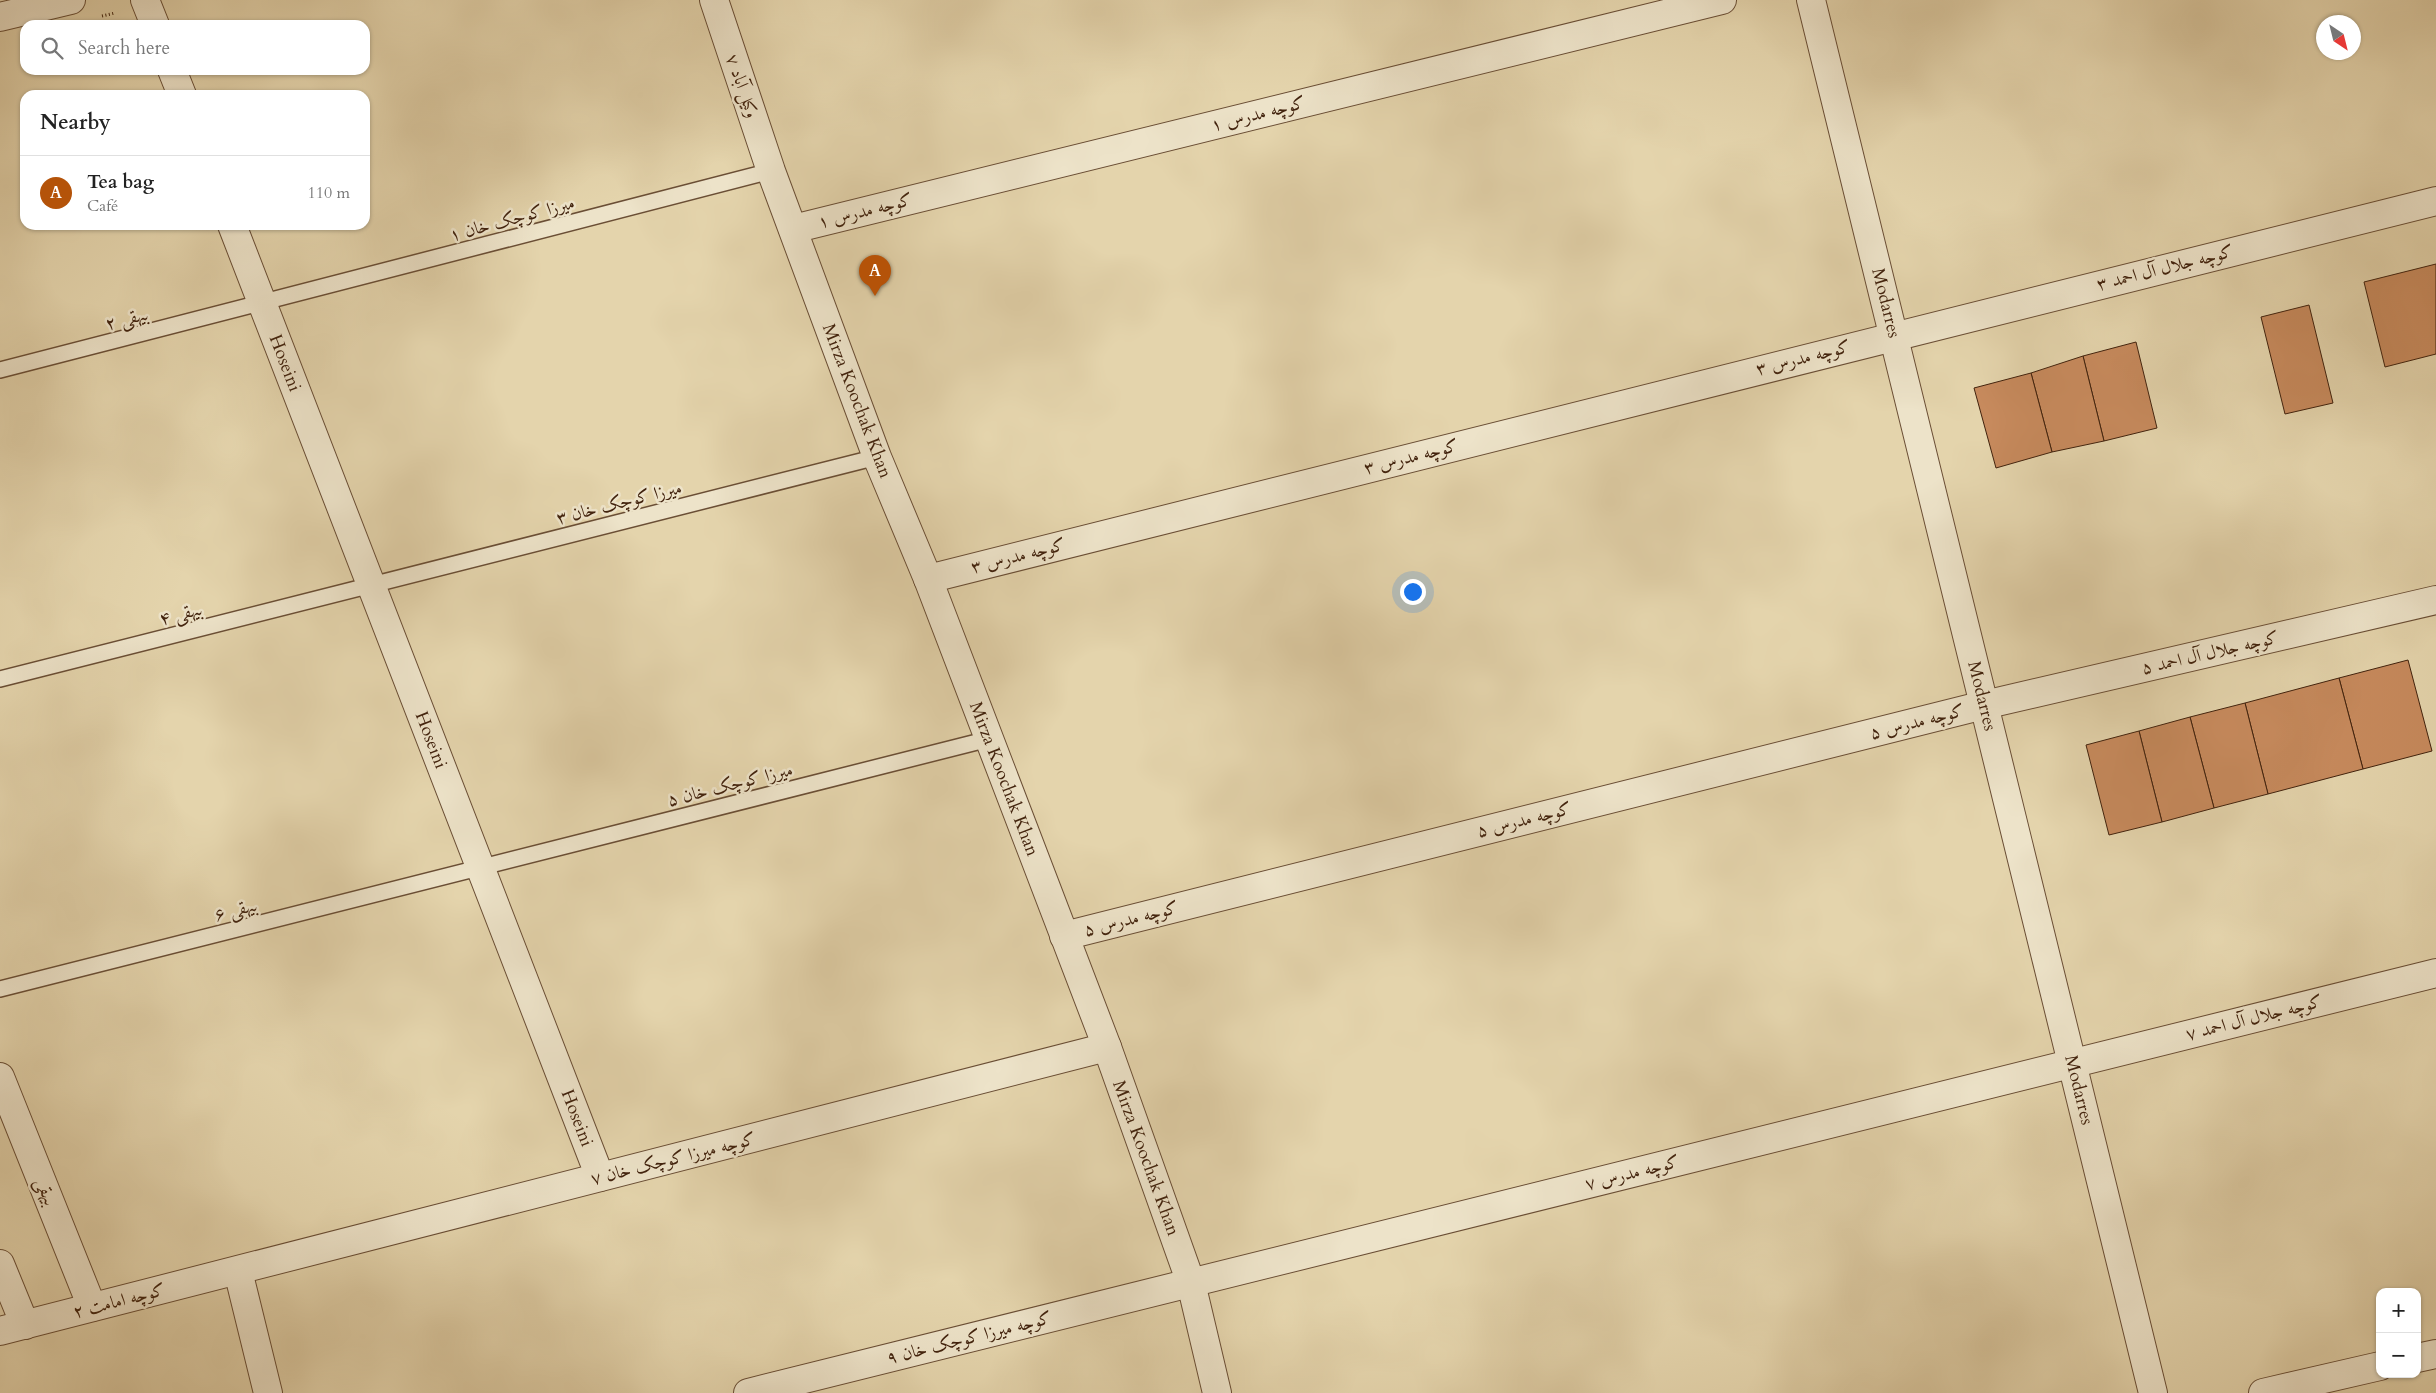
<!DOCTYPE html>
<meta charset="utf-8">
<style>
:root{--surface:#fff;--page:#f6f6f6;--text:#222;--muted:#767676;--line:#e0e0e0;--accent:#b45309}
body{margin:0;font-family:Cardo,Amiri,serif;background:var(--page);color:var(--text)}
.controls{position:absolute;right:15px;bottom:15px;display:grid;overflow:hidden;border-radius:10px;box-shadow:0 1px 4px #0004}
.controls button{width:45px;height:45px;display:grid;place-items:center;padding:0;border:0;border-bottom:1px solid var(--line);background:var(--surface);color:var(--text);font:25px sans-serif}
.compass{position:absolute;left:2316px;top:15px;width:45px;height:45px;border-radius:50%;background:var(--surface);box-shadow:0 1px 4px #0004;rotate:145deg}
.you{position:absolute;left:1412px;top:591px;width:18px;height:18px;margin:-12px;border:4px solid #fff;border-radius:50%;background:#1a73e8;box-shadow:0 0 0 8px #1a73e833}
.badge{display:grid;place-items:center;width:32px;height:32px;border-radius:50%;background:var(--accent);color:#fff;font-size:16px;font-weight:700}
.pin{position:absolute;translate:-50% -41px;filter:drop-shadow(0 1px 2px #0008)}
.pin::after{content:'';position:absolute;top:26px;width:18px;height:15px;background:inherit;clip-path:polygon(0 0,100% 0,50% 100%)}
.list{margin:0;padding:0;list-style:none}
h2{display:flex;justify-content:space-between;align-items:center;height:65px;margin:0;padding:0 20px;font-size:21px}
h2 small{font-size:16px;font-weight:400;color:var(--muted)}
.list li{display:grid;grid-template-columns:32px 1fr auto;gap:15px;align-items:center;box-sizing:border-box;height:75px;padding:0 20px;border-top:1px solid var(--line)}
.list b{display:block;font-size:19px;white-space:nowrap}
.list p{margin:0;font-size:16px;white-space:nowrap;color:var(--muted)}
.list em{font-size:16px;font-style:normal;color:var(--muted)}
.icon{flex:none;width:28px;height:28px;fill:none;stroke:currentColor;stroke-width:2;stroke-linecap:round;stroke-linejoin:round}
.map{position:relative;flex:none;width:2436px;height:1393px;overflow:hidden}
.search{position:absolute;background:var(--surface);box-shadow:0 1px 4px #0004;left:20px;top:20px;width:350px;height:55px;display:flex;align-items:center;gap:12px;box-sizing:border-box;padding:0 18px;border-radius:15px;color:var(--muted);font-size:19px}
.panel{position:absolute;background:var(--surface);box-shadow:0 1px 4px #0004;left:20px;top:90px;width:350px;height:140px;border-radius:15px}
.map>svg:first-child{display:block}
.building{fill:#c78a5d;stroke:#41220d}
.lines{fill:none;stroke-linecap:round;stroke-linejoin:round}
.lane-casing{stroke:#6a4e35;stroke-width:18}
.street-casing{stroke:#6a4e35;stroke-width:30}
.path{stroke:#41220d;stroke-width:3;stroke-dasharray:1 2.5;stroke-linecap:butt}
.lane{stroke:#ede3c9;stroke-width:15}
.street{stroke:#ede3c9;stroke-width:28}
.labels{text-anchor:middle;dominant-baseline:central;stroke-width:5;stroke-linejoin:round;paint-order:stroke}
.street-label{font-size:18px;fill:#41220d;stroke:#ede3c9}
</style>
<div class="map">
<svg width="2436" height="1393" viewBox="0 0 2436 1393">
<rect width="100%" height="100%" fill="#e4d4ac"/>
<filter id="stains"><feTurbulence type="fractalNoise" baseFrequency=".004" numOctaves="4"/><feColorMatrix values="0 0 0 0 .2 0 0 0 0 .09 0 0 0 0 .02 0 0 0 .5 -.17"/></filter>
<radialGradient id="worn" r=".72"><stop offset=".6" stop-color="#630" stop-opacity="0"/><stop offset="1" stop-color="#630" stop-opacity=".3"/></radialGradient>
<g class="building">
<polygon points="2436,264 2436,354 2385,367 2364,282"/>
<polygon points="2309,305 2333,403 2285,414 2261,317"/>
<polygon points="2136,342 2157,428 2104,441 2083,356"/>
<polygon points="2083,356 2104,441 2052,452 2031,373"/>
<polygon points="2031,373 2052,452 1996,468 1974,388"/>
<polygon points="2408,660 2432,751 2363,769 2339,678"/>
<polygon points="2339,678 2363,769 2268,794 2245,703"/>
<polygon points="2245,703 2268,794 2214,808 2190,717"/>
<polygon points="2190,717 2214,808 2162,822 2139,731"/>
<polygon points="2139,731 2162,822 2109,835 2086,745"/>
</g>
<g class="lines">
<g class="lane-casing">
<g id="lane">
<polyline points="0,370 771,171"/>
<polyline points="0,679 877,457"/>
<polyline points="0,989 989,739"/>
</g>
</g>
<g class="street-casing">
<g id="street">
<polyline points="145,0 155,25"/>
<polyline points="714,0 771,171 877,457 928,579 1107,1047 1191,1283 1217,1393"/>
<polyline points="1811,0 2153,1393"/>
<polyline points="0,17 71,0"/>
<polyline points="172,70 182,95"/>
<polyline points="232,225 600,1177"/>
<polyline points="793,229 1722,0"/>
<polyline points="928,579 2436,201"/>
<polyline points="1064,936 1984,705 2436,600"/>
<polyline points="0,1077 92,1307"/>
<polyline points="0,1264 25,1325"/>
<polyline points="238,1271 268,1393"/>
<polyline points="0,1331 1107,1047"/>
<polyline points="2417,1358 2436,1354"/>
<polyline points="748,1393 2436,973"/>
<polyline points="2263,1393 2380,1366"/>
</g>
</g>
<polyline class="path" points="102,16 115,13"/>
<use href="#lane" class="lane"/>
<use href="#street" class="street"/>
</g>
<g class="labels">
<g class="street-label">
<text transform="translate(742 86) rotate(71)">۷ وکیل آباد</text>
<text transform="translate(1258 114) rotate(-14)">کوچه مدرس ۱</text>
<text transform="translate(865 211) rotate(-14)">کوچه مدرس ۱</text>
<text transform="translate(512 219) rotate(-15)">میرزا کوچک خان ۱</text>
<text transform="translate(2165 268) rotate(-14)">کوچه جلال آل احمد ۳</text>
<text transform="translate(1886 303) rotate(76)">Modarres</text>
<text transform="translate(127 319) rotate(-14)">بیهقی ۲</text>
<text transform="translate(1803 358) rotate(-14)">کوچه مدرس ۳</text>
<text transform="translate(285 363) rotate(69)">Hoseini</text>
<text transform="translate(857 401) rotate(69)">Mirza Koochak Khan</text>
<text transform="translate(1411 457) rotate(-14)">کوچه مدرس ۳</text>
<text transform="translate(619 503) rotate(-14)">میرزا کوچک خان ۳</text>
<text transform="translate(1018 556) rotate(-14)">کوچه مدرس ۳</text>
<text transform="translate(181 614) rotate(-14)">بیهقی ۴</text>
<text transform="translate(2210 653) rotate(-13)">کوچه جلال آل احمد ۵</text>
<text transform="translate(1982 696) rotate(76)">Modarres</text>
<text transform="translate(1917 722) rotate(-14)">کوچه مدرس ۵</text>
<text transform="translate(431 740) rotate(69)">Hoseini</text>
<text transform="translate(1004 779) rotate(69)">Mirza Koochak Khan</text>
<text transform="translate(730 785) rotate(-14)">میرزا کوچک خان ۵</text>
<text transform="translate(1524 820) rotate(-14)">کوچه مدرس ۵</text>
<text transform="translate(236 910) rotate(-14)">بیهقی ۶</text>
<text transform="translate(1131 919) rotate(-14)">کوچه مدرس ۵</text>
<text transform="translate(2254 1018) rotate(-14)">کوچه جلال آل احمد ۷</text>
<text transform="translate(2079 1090) rotate(76)">Modarres</text>
<text transform="translate(577 1118) rotate(69)">Hoseini</text>
<text transform="translate(1146 1158) rotate(70)">Mirza Koochak Khan</text>
<text transform="translate(673 1159) rotate(-14)">کوچه میرزا کوچک خان ۷</text>
<text transform="translate(1632 1173) rotate(-14)">کوچه مدرس ۷</text>
<text transform="translate(46 1192) rotate(68)">بیهقی</text>
<text transform="translate(119 1301) rotate(-14)">کوچه امامت ۲</text>
<text transform="translate(969 1338) rotate(-14)">کوچه میرزا کوچک خان ۹</text>
</g>
</g>
<rect width="100%" height="100%" filter="url(#stains)"/>
<rect width="100%" height="100%" fill="url(#worn)"/>
</svg>
<div class="controls">
<button>+</button>
<button>−</button>
</div>
<svg class="compass" viewBox="-18 -18 36 36"><path d="M0-13l5 13h-10z" fill="#e53935"/><path d="M0 13l5-13h-10z" fill="#767676"/></svg>
<div class="you"></div>
<div class="pin badge" style="left:875px;top:296px">A</div>
<div class="search"><svg class="icon" aria-label="search" viewBox="0 0 24 24"><circle cx="10" cy="10" r="6"/><path d="M15 15l6 6"/></svg>Search here</div>
<section class="panel">
<h2>Nearby<small></small></h2>
<ul class="list">
<li><span class="badge">A</span><div><b>Tea bag</b><p>Café</p></div><em>110 m</em></li>
</ul>
</section>
</div>
